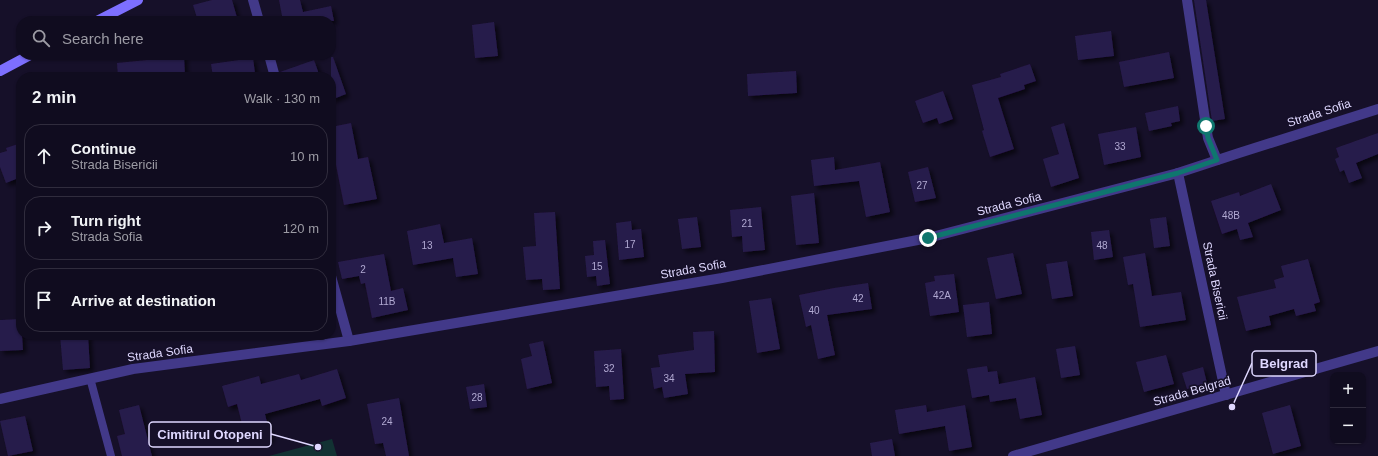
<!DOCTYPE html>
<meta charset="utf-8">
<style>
:root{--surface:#100c1f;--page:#191528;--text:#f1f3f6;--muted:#9c9ba4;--line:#302c3d}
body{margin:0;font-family:Helvetica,sans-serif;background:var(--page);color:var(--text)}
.controls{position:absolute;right:12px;bottom:12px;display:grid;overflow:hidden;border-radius:8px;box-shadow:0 1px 3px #0004}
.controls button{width:36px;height:36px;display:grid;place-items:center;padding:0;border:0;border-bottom:1px solid var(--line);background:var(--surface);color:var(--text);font:20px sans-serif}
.stop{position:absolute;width:12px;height:12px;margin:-9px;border:3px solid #0f766e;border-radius:50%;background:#fff}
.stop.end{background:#0f766e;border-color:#fff;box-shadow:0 1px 4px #0008}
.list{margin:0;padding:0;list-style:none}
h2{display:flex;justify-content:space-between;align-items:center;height:52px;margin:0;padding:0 16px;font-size:17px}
h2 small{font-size:13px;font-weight:400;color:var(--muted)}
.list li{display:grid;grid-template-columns:26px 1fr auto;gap:12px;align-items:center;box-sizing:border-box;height:64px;margin:0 8px 8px;padding:0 8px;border:1px solid var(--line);border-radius:16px}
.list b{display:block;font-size:15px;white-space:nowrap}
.list p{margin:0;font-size:13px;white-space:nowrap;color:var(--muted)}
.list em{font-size:13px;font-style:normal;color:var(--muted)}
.icon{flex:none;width:22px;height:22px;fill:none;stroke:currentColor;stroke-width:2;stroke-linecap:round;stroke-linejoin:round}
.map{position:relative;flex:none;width:1378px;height:456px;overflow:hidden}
.search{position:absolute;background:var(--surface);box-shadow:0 1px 3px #0004;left:16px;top:16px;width:320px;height:44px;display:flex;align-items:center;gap:10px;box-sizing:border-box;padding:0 14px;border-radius:16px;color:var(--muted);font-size:15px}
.panel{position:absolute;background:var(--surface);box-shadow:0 1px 3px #0004;left:16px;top:72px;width:320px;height:268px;border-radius:16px}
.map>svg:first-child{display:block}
.green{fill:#123233}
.building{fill:#281b4b;filter:url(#shadow)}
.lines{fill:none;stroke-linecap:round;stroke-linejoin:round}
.lane{stroke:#423989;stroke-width:8}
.street{stroke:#423989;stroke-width:10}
.secondary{stroke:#7d6fff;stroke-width:10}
.route{stroke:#0f766e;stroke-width:5}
.labels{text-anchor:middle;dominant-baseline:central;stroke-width:3.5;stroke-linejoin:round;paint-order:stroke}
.number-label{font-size:10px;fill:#b1a9d2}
.street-label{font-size:12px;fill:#dfd8ff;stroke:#161029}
.leader{fill:none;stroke:#dfd8ff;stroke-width:1.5}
.callout-dot{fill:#dfd8ff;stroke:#161029;stroke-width:1.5}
.callout{fill:#161029;stroke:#dfd8ff;stroke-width:1.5}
.callout-label{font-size:13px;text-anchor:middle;font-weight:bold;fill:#dfd8ff}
</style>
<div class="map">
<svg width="1378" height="456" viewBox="0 0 1378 456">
<defs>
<filter id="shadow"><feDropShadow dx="3.5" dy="3.5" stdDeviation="2" flood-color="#0009"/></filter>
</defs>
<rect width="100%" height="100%" fill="#161029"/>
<polygon class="green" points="332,439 337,456 269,456"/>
<g class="building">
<polygon points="212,0 232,0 238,21 198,21 193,5"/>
<polygon points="279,0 300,0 303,12 331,6 334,21 283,21"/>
<polygon points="1194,0 1206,0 1225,119 1212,121"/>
<polygon points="494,22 498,56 475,58 472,25"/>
<polygon points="1111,31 1114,56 1078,60 1075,36"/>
<polygon points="1169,52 1174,78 1124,87 1119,62"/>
<polygon points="157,55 184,55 185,77 118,77 117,63 157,59"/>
<polygon points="331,57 333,57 346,94 331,100"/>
<polygon points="253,58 255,73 235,76 235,77 213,77 211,64"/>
<polygon points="314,60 320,77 281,77 280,72"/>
<polygon points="1030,64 1036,81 1024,85 1025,89 998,98 1014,149 990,157 982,131 984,130 972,85 1001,77 1000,74"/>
<polygon points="796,71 797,93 748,96 747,74"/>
<polygon points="943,91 953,119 939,124 937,118 923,123 915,101"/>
<polygon points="1178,106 1180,121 1171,123 1172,126 1149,131 1145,113"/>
<polygon points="351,123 358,159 368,157 377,199 344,205 335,160 331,161 331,127"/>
<polygon points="1064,123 1079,178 1051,187 1043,159 1059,154 1051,127"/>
<polygon points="1136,127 1141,157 1104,165 1098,134"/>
<polygon points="1378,133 1378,154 1356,163 1362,178 1349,183 1344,170 1340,172 1335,159 1339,157 1336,148"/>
<polygon points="21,143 21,177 6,183 0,167 0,153 7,151 6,148"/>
<polygon points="834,157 835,170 880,162 890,212 866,217 859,181 814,186 811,160"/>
<polygon points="928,167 936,198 915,202 908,172"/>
<polygon points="1271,184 1281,210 1248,223 1253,237 1240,240 1237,229 1222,234 1211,201 1239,192 1240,196"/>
<polygon points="814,193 819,243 796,245 791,196"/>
<polygon points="761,207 765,250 743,252 742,236 732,237 730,210"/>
<polygon points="555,212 560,289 543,290 542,279 526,280 523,247 536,246 534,213"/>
<polygon points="697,217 701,247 682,249 678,219"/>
<polygon points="1166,217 1170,246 1154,248 1150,219"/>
<polygon points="631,221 632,230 641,229 644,257 619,260 616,223"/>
<polygon points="440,224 444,243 472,238 478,274 456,277 453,258 413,265 407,231"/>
<polygon points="1109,230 1113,257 1094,260 1091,232"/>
<polygon points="605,240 610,284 597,286 596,276 587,277 585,256 594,255 593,241"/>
<polygon points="1013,253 1022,294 996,299 987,258"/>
<polygon points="1145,253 1152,296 1181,292 1186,320 1140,327 1133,284 1128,285 1123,257"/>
<polygon points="384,254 391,291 403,288 408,310 372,318 365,283 361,284 359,276 342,279 338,262"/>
<polygon points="1308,259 1320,302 1314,304 1316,311 1296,316 1294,309 1269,316 1271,325 1246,331 1237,297 1276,288 1274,280 1284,277 1281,266"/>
<polygon points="1067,261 1073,296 1052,299 1046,264"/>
<polygon points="954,274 959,312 930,316 925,283 935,281 934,276"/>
<polygon points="868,283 872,309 827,315 835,355 818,359 811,325 806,327 799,295 834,288"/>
<polygon points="771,298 780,349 757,353 749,301"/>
<polygon points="989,302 992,334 967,337 963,305"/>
<polygon points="21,319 21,335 22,335 23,350 0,351 0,320"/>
<polygon points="714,331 715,372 685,374 688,394 664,398 662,387 654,389 651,368 660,367 658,355 694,350 693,332"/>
<polygon points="60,335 88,335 90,368 63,370"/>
<polygon points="543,341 552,383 527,389 521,359 532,356 529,344"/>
<polygon points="1075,346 1080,375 1061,378 1056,349"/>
<polygon points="621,349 624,399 610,400 609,386 596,387 594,351"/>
<polygon points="1166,355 1174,384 1144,392 1136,362"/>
<polygon points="987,366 988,372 997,371 999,384 1035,377 1042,415 1020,419 1016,398 990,402 989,395 972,398 967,369"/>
<polygon points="1203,367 1207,383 1187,389 1182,373"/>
<polygon points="337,369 346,398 322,406 320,399 265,414 271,439 247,444 237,404 228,407 222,386 259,376 261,384 299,374 301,380"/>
<polygon points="484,384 487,407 470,409 466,387"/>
<polygon points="399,398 409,456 386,456 383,443 375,444 367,404"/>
<polygon points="139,405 152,456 122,456 117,436 125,434 119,410"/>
<polygon points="926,405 927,412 965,405 972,447 949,451 945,426 899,434 895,410"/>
<polygon points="1290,405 1301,446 1273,454 1262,413"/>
<polygon points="25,416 33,451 8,456 0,421"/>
<polygon points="892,439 895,456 872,456 870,443"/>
</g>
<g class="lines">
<polyline class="lane" points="90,378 111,456"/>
<g class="street">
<polyline points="253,0 259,21"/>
<polyline points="1187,0 1206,126 1208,138 1217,160"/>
<polyline points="269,55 275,77"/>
<polyline points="1178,173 1226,395"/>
<polyline points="331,276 349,341"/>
<polyline points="0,399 133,369 349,341 722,278 928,238 1178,173 1239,153 1378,109"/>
<polyline points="1013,456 1378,351"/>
</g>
<g class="secondary">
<polyline points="97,21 138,0"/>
<polyline points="0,71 30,55"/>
</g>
</g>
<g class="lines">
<polyline class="route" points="928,238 1178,173 1217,160 1208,138 1206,126"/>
</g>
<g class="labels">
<g class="number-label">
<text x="1120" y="146">33</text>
<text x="922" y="185">27</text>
<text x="1231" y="215">48B</text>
<text x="747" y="223">21</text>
<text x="630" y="244">17</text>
<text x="427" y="245">13</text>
<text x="1102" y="245">48</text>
<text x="597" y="266">15</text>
<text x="363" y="269">2</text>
<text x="942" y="295">42A</text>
<text x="858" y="298">42</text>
<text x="387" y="301">11B</text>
<text x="814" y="310">40</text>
<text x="609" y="368">32</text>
<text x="669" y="378">34</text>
<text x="477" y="397">28</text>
<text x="387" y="421">24</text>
</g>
<g class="street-label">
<text transform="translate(1319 113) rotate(-18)">Strada Sofia</text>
<text transform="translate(1009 204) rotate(-14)">Strada Sofia</text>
<text transform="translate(693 269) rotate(-10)">Strada Sofia</text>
<text transform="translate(1215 281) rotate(78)">Strada Bisericii</text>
<text transform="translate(160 353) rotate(-8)">Strada Sofia</text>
<text transform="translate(1192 391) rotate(-16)">Strada Belgrad</text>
</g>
</g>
<path class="leader" d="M1232 407L1252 363M318 447L271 434"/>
<g class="callout-dot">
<circle cx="1232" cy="407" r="4"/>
<circle cx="318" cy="447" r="4"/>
</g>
<g class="callout">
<rect x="1252" y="351" width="64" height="25" rx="4"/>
<rect x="149" y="422" width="122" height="25" rx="4"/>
</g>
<g class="callout-label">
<text x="1284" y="368">Belgrad</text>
<text x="210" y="439">Cimitirul Otopeni</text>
</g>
</svg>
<div class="controls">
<button>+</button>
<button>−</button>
</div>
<div class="stop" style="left:1206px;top:126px"></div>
<div class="stop end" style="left:928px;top:238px"></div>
<div class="search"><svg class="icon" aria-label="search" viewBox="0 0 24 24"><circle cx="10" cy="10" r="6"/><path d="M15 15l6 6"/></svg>Search here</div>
<section class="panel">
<h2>2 min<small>Walk · 130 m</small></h2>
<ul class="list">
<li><svg class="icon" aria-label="ahead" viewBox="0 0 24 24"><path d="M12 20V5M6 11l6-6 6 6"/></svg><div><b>Continue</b><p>Strada Bisericii</p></div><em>10 m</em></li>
<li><svg class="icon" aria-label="right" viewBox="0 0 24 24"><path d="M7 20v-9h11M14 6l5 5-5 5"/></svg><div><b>Turn right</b><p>Strada Sofia</p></div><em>120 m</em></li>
<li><svg class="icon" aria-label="arrive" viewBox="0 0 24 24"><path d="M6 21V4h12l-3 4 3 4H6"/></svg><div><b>Arrive at destination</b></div></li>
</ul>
</section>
</div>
